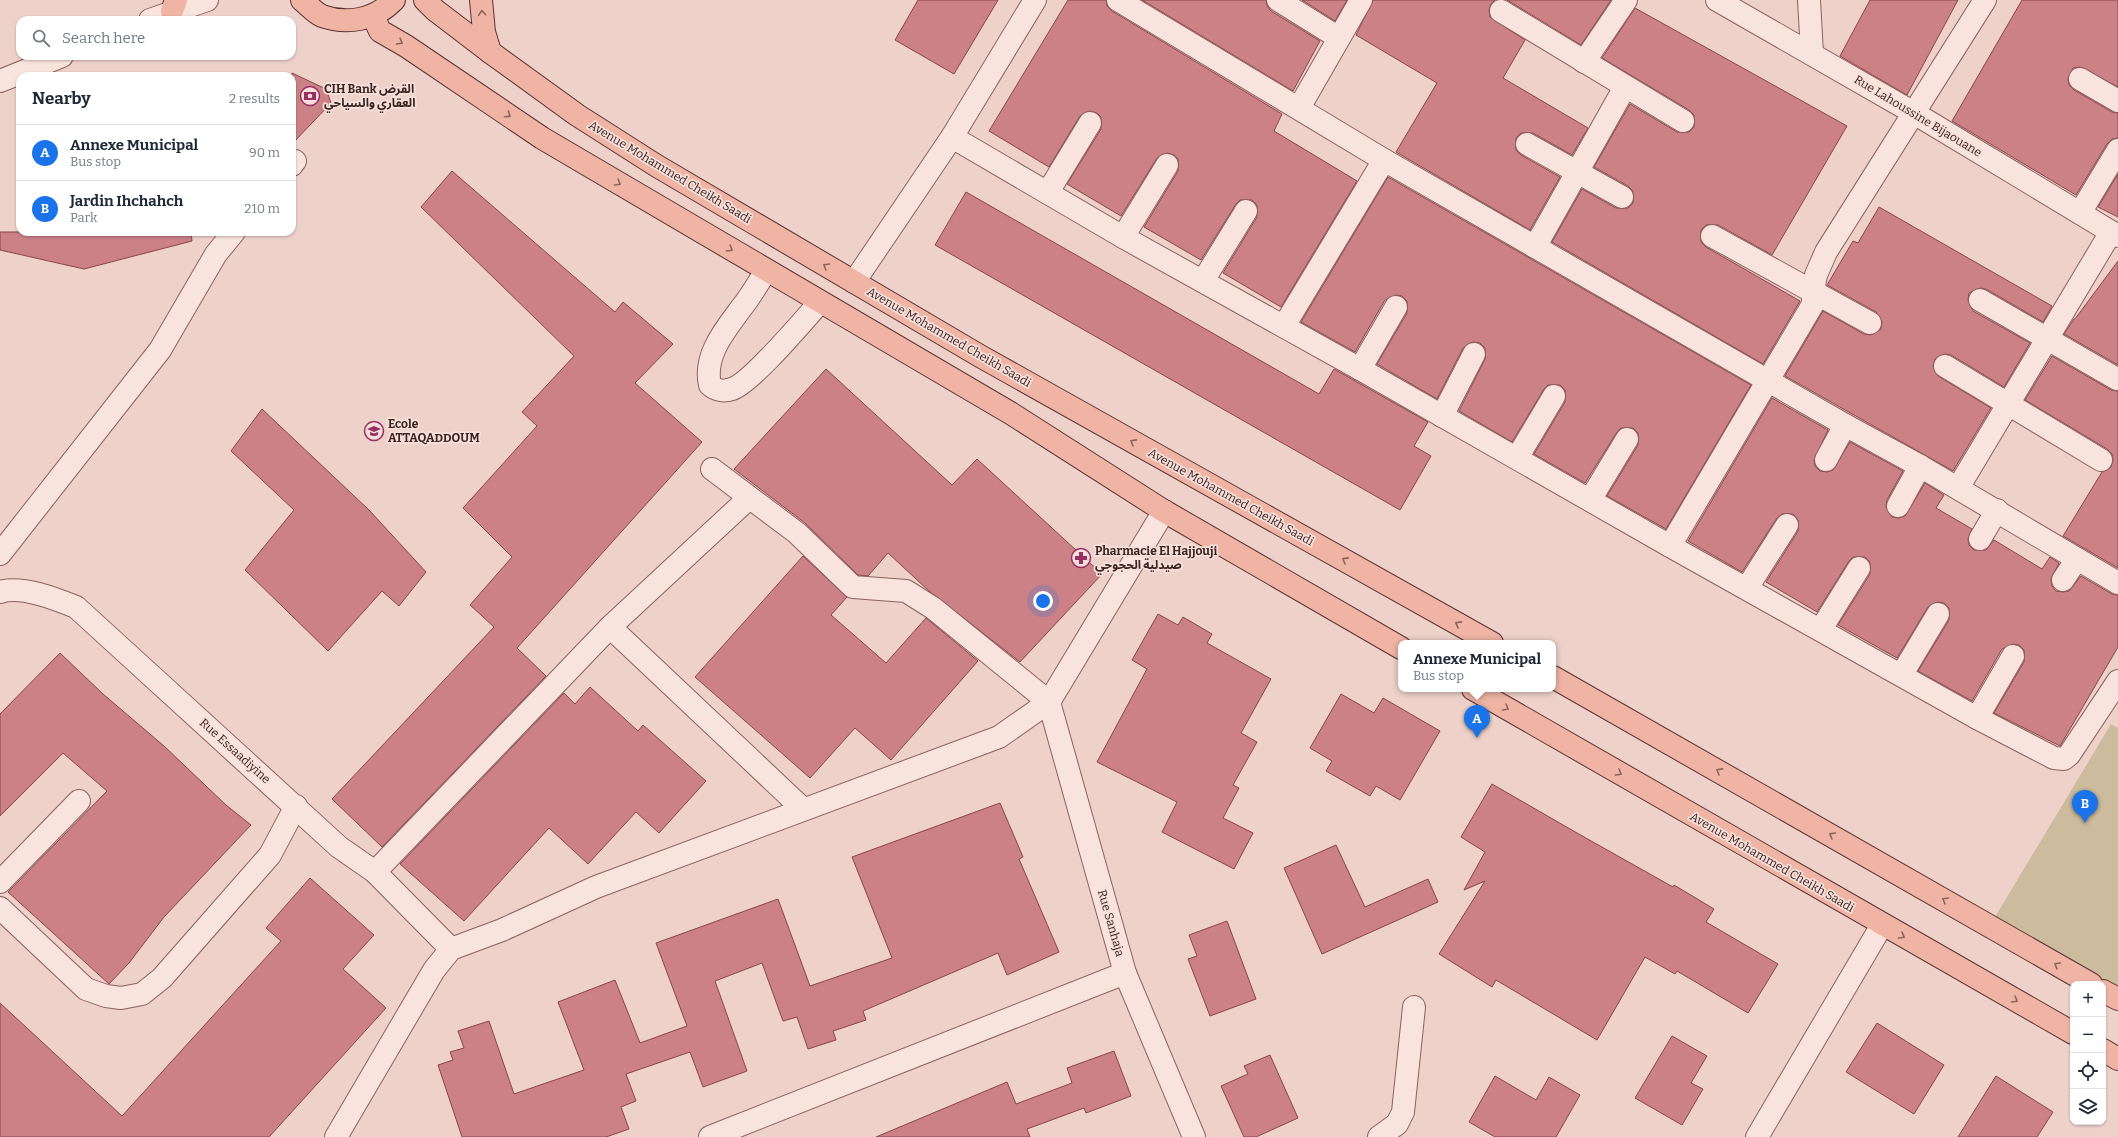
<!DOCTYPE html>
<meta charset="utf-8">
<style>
:root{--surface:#fff;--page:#f6f6f7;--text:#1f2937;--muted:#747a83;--line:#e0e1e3;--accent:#1a73e8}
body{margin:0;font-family:Bitter,"Noto Sans Arabic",serif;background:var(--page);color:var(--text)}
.controls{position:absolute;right:12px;bottom:12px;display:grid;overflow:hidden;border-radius:8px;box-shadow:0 1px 3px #0004}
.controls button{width:36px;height:36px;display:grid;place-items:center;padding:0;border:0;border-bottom:1px solid var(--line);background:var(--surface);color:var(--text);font:20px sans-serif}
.you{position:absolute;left:1043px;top:601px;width:14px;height:14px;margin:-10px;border:3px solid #fff;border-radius:50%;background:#1a73e8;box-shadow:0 0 0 6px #1a73e833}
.badge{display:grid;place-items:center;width:26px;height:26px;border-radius:50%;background:var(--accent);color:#fff;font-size:13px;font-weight:700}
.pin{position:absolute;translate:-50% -33px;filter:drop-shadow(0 1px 2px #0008)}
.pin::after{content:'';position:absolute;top:21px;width:14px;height:12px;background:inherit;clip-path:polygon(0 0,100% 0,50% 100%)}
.popup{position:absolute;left:1398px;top:640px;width:158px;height:52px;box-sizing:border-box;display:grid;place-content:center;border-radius:8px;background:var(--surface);filter:drop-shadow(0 1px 3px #0005);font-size:13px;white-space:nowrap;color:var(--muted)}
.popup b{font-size:15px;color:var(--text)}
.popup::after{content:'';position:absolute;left:50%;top:100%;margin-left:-8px;border:8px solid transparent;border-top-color:var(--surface)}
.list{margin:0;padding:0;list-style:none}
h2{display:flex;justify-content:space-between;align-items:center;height:52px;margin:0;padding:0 16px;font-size:17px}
h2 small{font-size:13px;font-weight:400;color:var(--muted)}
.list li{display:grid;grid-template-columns:26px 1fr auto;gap:12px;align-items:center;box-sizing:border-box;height:56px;padding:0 16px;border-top:1px solid var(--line)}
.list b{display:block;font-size:15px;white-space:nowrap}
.list p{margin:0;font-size:13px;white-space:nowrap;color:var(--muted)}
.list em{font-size:13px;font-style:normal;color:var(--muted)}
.icon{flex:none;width:22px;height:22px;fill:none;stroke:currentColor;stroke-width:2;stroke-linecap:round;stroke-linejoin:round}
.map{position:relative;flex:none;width:2118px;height:1137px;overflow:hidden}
.search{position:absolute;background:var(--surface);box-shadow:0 1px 3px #0004;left:16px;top:16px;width:280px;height:44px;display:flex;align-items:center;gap:10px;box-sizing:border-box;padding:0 14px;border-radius:12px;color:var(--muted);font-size:15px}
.panel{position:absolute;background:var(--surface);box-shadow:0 1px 3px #0004;left:16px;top:72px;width:280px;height:164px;border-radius:12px}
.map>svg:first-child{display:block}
.green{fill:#ccbc9d}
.building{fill:#cb8185;stroke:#89454a}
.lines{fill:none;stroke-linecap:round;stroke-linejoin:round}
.minor-casing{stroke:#8b615e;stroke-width:24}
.major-casing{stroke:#593232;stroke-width:24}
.minor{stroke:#f9e4dd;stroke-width:22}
.major{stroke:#efb4a4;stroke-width:22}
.oneway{stroke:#8d645c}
.labels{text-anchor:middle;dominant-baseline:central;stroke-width:3.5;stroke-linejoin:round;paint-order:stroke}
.poi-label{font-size:12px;font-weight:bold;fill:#3c2221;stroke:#f6e0d9;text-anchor:start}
.street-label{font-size:12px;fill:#3c2221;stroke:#f6e0d9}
</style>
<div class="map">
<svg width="2118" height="1137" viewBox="0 0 2118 1137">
<rect width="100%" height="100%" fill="#eed2ca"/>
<polygon class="green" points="2111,724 2118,728 2118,991 1995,917"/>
<g class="building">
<polygon points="918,0 998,0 954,74 895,40"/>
<polygon points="1068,0 1106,0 1107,6 1112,11 1282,114 1274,131 1357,181 1281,307 1223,273 1257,217 1257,205 1252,200 1240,200 1236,204 1201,260 1144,227 1178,171 1178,159 1174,155 1167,153 1157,158 1121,216 1067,184 1101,129 1101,117 1097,113 1090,111 1080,116 1049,167 989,131"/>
<polygon points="1142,0 1266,0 1267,6 1271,11 1320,41 1293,91"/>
<polygon points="1302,0 1347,0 1335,21"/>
<polygon points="1373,0 1495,0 1491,4 1489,10 1490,17 1525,40 1503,78 1588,128 1572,155 1533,133 1521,133 1516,138 1516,150 1521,155 1560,177 1530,230 1396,152 1437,83 1356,35"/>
<polygon points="1507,0 1611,0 1581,45"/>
<polygon points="1870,0 1958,0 1907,95 1840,56"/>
<polygon points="2022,0 2118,0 2118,87 2080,67 2073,68 2068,79 2069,85 2074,90 2112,112 2118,113 2118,138 2112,139 2107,144 2076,195 1952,121"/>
<polygon points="1635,8 1847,126 1772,255 1718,225 1706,225 1701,230 1701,242 1706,247 1800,301 1763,364 1552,242 1582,189 1616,208 1628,208 1633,203 1633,191 1628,186 1594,167 1630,104 1677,132 1689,132 1694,127 1694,115 1689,110 1602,58"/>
<polygon points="292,73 326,89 331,103 292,144"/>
<polygon points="452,171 615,312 623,302 673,344 635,383 702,442 517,648 546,676 382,847 332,799 494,627 470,605 512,557 463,508 537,426 522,412 574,356 421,207"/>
<polygon points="2118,174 2118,217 2098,207"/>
<polygon points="1388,177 1751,385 1666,529 1607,496 1638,445 1638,433 1633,428 1621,428 1617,432 1585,483 1534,454 1565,402 1565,390 1560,385 1548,385 1544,389 1512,442 1459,411 1485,359 1485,348 1480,343 1473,342 1463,348 1437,399 1377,364 1407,313 1407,301 1402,296 1396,295 1385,300 1355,352 1301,322"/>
<polygon points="966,192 1319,394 1334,369 1428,422 1414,446 1431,456 1400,510 935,245"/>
<polygon points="1879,207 2052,306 2043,322 1986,289 1980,288 1969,293 1968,300 1973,311 2030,343 2004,387 1951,355 1945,354 1935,359 1933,366 1938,376 1991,408 1953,471 1785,376 1823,311 1864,334 1871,335 1881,329 1882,322 1876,312 1827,285 1853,241 1858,243"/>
<polygon points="0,232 191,232 192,241 84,269 0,250"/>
<polygon points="2118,261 2118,365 2064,334 2074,319 2075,319"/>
<polygon points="2052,356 2111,390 2118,391 2118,568 2063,536 2102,472 2111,467 2113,460 2112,454 2107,449 2025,400"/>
<polygon points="826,369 952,485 977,459 1102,574 1020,662 929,591 888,553 868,576 858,575 805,523 734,469"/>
<polygon points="1772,398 1828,430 1814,460 1815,466 1820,471 1827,472 1833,470 1850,442 1903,471 1887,500 1886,507 1892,517 1899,518 1905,516 1925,483 1944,495 1936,508 1972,529 1968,539 1969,545 1974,550 1986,550 1994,540 2042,569 2050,557 2059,563 2051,579 2052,586 2056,591 2063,592 2069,591 2081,576 2112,594 2118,595 2118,647 2060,746 1994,713 2024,662 2024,650 2019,645 2013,644 2002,649 1972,701 1918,671 1949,620 1949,608 1944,603 1938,602 1928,607 1897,658 1838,625 1870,574 1870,562 1865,557 1853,557 1849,561 1817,612 1766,582 1798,531 1798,520 1793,514 1782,514 1777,518 1742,572 1688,541"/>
<polygon points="262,409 369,510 426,572 399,606 382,591 328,651 245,570 294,510 231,451"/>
<polygon points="803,556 847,597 831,615 886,663 926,618 978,661 891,760 855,728 810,778 695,677"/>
<polygon points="1158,614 1178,625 1183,617 1212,634 1207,643 1271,679 1241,733 1257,742 1233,785 1239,788 1223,818 1253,833 1234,869 1162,832 1177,802 1097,762 1147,669 1132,660"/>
<polygon points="60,653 103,694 164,746 226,805 251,825 164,917 129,963 109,984 8,892 107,791 63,753 0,816 0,714"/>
<polygon points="590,687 638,731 643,725 706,781 659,833 636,812 588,864 549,828 464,921 400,864 564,693 575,704"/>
<polygon points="1341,694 1374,713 1383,698 1440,731 1400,800 1376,786 1370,796 1326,771 1332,761 1310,748"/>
<polygon points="1492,784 1577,833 1673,887 1674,885 1714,909 1706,922 1778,964 1748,1013 1677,971 1675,974 1645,957 1597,1040 1496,980 1492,987 1439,954 1485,881 1464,890 1485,852 1461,837"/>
<polygon points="1000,803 1023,857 1019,859 1059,952 1007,975 998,953 863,1011 866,1020 833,1031 836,1040 808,1049 797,1017 783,1021 762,963 715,981 747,1071 703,1087 690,1052 626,1074 636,1101 621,1107 629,1129 606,1137 462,1137 438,1065 453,1060 450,1052 464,1048 458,1031 489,1021 514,1094 584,1070 558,1002 615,980 640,1043 687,1026 656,943 778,899 810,986 892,958 852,857"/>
<polygon points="1336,845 1365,907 1428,879 1438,902 1322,954 1284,868"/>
<polygon points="310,878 374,935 343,969 386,1008 269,1137 0,1137 0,1003 122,1116 281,941 266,928"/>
<polygon points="1227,921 1256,999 1210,1016 1188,959 1197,956 1189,935"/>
<polygon points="1877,1023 1944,1065 1914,1114 1846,1072"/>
<polygon points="1672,1036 1707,1056 1691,1083 1703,1089 1682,1125 1635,1098"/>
<polygon points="1114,1051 1131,1096 1086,1113 1084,1108 1027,1129 1030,1137 876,1137 1007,1082 1016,1104 1072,1083 1067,1068"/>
<polygon points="1270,1055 1298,1118 1256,1137 1244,1137 1221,1086 1248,1074 1244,1066"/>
<polygon points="1495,1076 1536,1100 1549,1077 1580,1095 1556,1137 1495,1137 1469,1122"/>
<polygon points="1996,1076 2053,1112 2037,1137 1958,1137"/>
</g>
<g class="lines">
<g class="minor-casing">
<g id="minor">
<polyline points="1118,0 1384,160 1845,425 1920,466 2118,583"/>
<polyline points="1278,0 1339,38"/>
<polyline points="1717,0 1914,113 2118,236"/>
<polyline points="1809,0 1812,54"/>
<polyline points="1501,11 1683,121"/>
<polyline points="150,20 207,0"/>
<polyline points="1584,62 1626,0"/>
<polyline points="2080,79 2118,101"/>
<polyline points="0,81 62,56"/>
<polyline points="1299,108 1361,0"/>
<polyline points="952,137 1123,237 1360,369 1670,546 1977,718 2054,758 2064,759 2069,755 2118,681"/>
<polyline points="1527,144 1622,197"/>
<polyline points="292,165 295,161"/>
<polyline points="1048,192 1090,123"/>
<polyline points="2080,213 2118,150"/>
<polyline points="1712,236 1870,323"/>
<polyline points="1123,237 1167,165"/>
<polyline points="1535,247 1625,87"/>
<path d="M766,271C758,283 751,296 742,307C726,329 703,355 710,385C717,391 723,392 732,389C751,383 804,320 820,302"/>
<polyline points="1203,281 1246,211"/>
<polyline points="854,282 952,137 1035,0"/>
<polyline points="1980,300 2117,379"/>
<polyline points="1284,326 1384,160"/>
<polyline points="1945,366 2101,460"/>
<polyline points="1360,369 1396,307"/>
<polyline points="1442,416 1474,354"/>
<polyline points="1517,458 1554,396"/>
<polyline points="1826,460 1845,425"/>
<polyline points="712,469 797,533 853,587 906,591 933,608 1049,702 1125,973 1194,1137"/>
<polyline points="1958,488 2111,232"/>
<polyline points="1590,500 1627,439"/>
<polyline points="1898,506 1920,466"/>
<polyline points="1980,539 1997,510"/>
<polyline points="1670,546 1813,304 1813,291 1816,275 1826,252 1985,0"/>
<polyline points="0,554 160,350 216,254 234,232"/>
<polyline points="2063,580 2077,559"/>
<polyline points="1747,588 1787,525"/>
<path d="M0,592C21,585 56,599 76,607L339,847L375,872L451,949"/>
<polyline points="610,627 749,498"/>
<polyline points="1821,629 1859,568"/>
<polyline points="1902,674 1938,614"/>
<polyline points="1977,718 2013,656"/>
<polyline points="375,872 610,627 803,809"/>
<polyline points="0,882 79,801"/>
<polyline points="0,908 86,989 106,996 121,998 142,994 162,978 270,855 296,806"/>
<polyline points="336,1137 434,970 451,949 502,930 596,887 999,737 1049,702 1164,511"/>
<polyline points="710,1137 1125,973"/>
<polyline points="1379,1137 1397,1124 1403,1112 1414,1007"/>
<polyline points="1757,1137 1882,925"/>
</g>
</g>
<g class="major-casing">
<g id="major">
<path d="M302,0C308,5 315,13 322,16C347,25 375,20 394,0"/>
<polyline points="425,0 435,10 490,52 577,115 657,166 980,356 1492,643"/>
<polyline points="481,0 484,32 490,52"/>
<polyline points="172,11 176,0"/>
<polyline points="373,16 380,31 406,46 542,138 1012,414 1164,511 1401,648"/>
<polyline points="1553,677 2091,984"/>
<polyline points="1473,689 2073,1033"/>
<polyline points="2103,991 2118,999"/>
<polyline points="2103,1050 2118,1059"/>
</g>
</g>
<use href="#minor" class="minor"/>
<use href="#major" class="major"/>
</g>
<defs><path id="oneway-chevron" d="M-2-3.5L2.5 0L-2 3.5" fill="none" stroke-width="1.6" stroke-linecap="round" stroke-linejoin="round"/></defs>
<g class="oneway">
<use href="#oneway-chevron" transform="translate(482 13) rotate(-95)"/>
<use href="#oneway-chevron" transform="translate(400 42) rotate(30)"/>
<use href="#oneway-chevron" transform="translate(508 115) rotate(34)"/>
<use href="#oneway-chevron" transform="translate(618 183) rotate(31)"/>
<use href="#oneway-chevron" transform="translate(730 249) rotate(31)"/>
<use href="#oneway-chevron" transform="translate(826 266) rotate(-149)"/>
<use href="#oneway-chevron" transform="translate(1133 442) rotate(-151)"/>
<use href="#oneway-chevron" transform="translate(1345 560) rotate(-151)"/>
<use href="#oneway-chevron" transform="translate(1458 624) rotate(-151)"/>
<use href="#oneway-chevron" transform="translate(1506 708) rotate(30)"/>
<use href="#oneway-chevron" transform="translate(1719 771) rotate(-151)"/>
<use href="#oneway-chevron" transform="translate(1619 773) rotate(30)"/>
<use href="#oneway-chevron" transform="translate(1832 835) rotate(-150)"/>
<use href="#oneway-chevron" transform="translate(1945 900) rotate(-150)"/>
<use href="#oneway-chevron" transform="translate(1902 936) rotate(30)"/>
<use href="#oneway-chevron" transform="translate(2057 965) rotate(-150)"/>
<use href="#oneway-chevron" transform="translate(2015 1000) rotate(30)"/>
</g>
<defs>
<g id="bank-ring" transform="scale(1)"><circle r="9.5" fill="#f6e0d9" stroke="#982f62" stroke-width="1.5"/><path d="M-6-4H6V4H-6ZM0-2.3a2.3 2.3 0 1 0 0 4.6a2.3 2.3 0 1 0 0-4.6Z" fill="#982f62"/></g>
<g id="school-ring" transform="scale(1)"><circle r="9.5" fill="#f6e0d9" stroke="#982f62" stroke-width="1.5"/><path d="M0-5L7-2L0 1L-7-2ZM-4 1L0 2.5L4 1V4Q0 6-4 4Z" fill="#982f62"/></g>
<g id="pharmacy-ring" transform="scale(1)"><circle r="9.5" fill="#f6e0d9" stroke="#982f62" stroke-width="1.5"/><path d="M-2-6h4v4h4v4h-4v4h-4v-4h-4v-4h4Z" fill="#982f62"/></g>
</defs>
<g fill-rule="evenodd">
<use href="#bank-ring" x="310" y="96"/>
<use href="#school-ring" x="374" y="431"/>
<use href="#pharmacy-ring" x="1081" y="558"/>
</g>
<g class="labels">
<g class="poi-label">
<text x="324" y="89">CIH Bank القرض<tspan x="324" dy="14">العقاري والسياحي</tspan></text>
<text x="388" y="424">Ecole<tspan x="388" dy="14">ATTAQADDOUM</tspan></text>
<text x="1095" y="551">Pharmacie El Hajjouji<tspan x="1095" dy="14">صيدلية الحجوجي</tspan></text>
</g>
<g class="street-label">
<text transform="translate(1918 116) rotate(31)">Rue Lahoussine Bijaouane</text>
<text transform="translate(670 172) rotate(31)">Avenue Mohammed Cheikh Saadi</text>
<text transform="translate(949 337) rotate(30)">Avenue Mohammed Cheikh Saadi</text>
<text transform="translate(1231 497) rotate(29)">Avenue Mohammed Cheikh Saadi</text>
<text transform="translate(235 751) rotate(42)">Rue Essaadiyine</text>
<text transform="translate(1772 862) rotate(30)">Avenue Mohammed Cheikh Saadi</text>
<text transform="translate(1111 923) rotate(74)">Rue Sanhaja</text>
</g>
</g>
</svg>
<div class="controls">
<button>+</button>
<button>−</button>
<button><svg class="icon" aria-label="locate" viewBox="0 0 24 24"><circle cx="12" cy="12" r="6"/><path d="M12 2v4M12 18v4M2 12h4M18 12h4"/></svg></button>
<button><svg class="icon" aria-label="layers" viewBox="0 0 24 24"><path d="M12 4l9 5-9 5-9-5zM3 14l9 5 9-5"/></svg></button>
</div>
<div class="you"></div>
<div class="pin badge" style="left:1477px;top:738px">A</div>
<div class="popup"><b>Annexe Municipal</b>Bus stop</div>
<div class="pin badge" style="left:2085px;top:823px">B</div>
<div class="search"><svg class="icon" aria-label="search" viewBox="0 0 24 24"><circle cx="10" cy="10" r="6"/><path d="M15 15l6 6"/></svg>Search here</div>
<section class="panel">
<h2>Nearby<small>2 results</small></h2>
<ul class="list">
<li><span class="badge">A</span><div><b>Annexe Municipal</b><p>Bus stop</p></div><em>90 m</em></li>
<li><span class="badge">B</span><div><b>Jardin Ihchahch</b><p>Park</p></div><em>210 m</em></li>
</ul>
</section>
</div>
